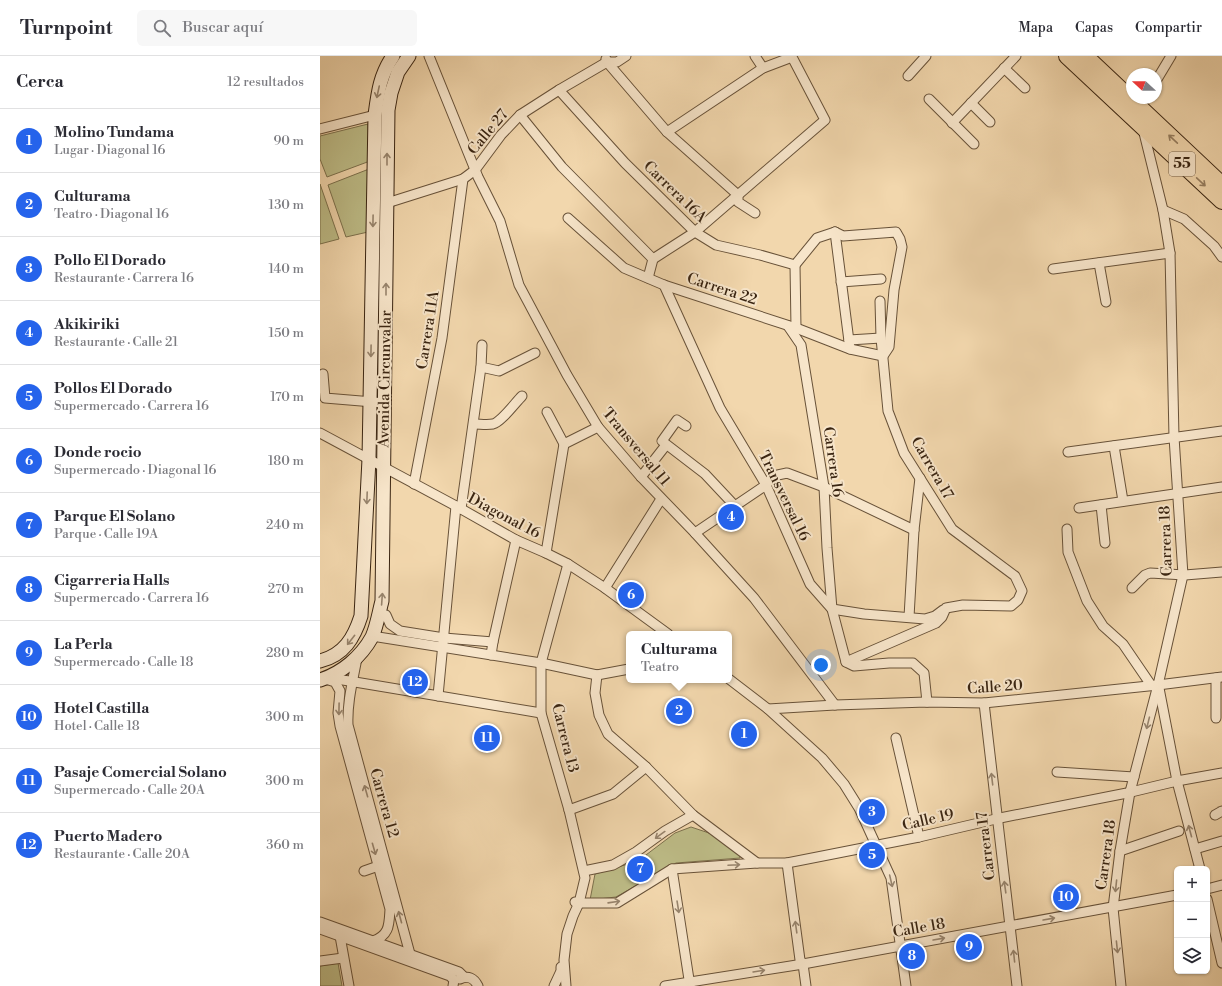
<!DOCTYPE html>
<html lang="es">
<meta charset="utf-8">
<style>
:root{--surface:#fff;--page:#f7f7f7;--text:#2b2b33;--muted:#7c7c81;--line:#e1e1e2;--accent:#2563eb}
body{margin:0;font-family:"Libre Bodoni",serif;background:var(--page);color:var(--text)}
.controls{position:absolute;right:12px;bottom:12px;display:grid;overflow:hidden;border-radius:6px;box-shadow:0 1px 3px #0004}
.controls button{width:36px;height:36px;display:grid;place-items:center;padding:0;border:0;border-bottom:1px solid var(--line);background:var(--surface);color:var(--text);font:20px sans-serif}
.compass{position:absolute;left:806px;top:12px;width:36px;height:36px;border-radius:50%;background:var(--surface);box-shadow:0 1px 3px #0004;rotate:291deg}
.you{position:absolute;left:501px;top:609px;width:14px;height:14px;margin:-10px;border:3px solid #fff;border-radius:50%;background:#1a73e8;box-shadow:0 0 0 6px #1a73e833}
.badge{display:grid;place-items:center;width:26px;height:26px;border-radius:50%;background:var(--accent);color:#fff;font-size:13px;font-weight:700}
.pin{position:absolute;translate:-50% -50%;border:2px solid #fff;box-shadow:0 1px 4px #0006}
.popup{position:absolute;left:306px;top:575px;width:106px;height:52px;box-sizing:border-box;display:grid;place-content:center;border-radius:6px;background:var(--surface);filter:drop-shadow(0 1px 3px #0005);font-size:13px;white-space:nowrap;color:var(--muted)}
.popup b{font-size:15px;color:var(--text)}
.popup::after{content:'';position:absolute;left:50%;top:100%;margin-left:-8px;border:8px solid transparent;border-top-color:var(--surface)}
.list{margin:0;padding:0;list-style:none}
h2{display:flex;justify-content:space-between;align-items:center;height:52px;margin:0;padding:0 16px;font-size:17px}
h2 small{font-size:13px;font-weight:400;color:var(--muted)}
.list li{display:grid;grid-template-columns:26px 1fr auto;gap:12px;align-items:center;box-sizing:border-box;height:64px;padding:0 16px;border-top:1px solid var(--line)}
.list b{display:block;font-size:15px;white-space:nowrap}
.list p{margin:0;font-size:13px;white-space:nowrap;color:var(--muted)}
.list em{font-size:13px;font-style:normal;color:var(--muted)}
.icon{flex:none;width:22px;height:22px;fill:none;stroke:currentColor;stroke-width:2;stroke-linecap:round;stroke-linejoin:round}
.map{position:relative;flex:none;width:902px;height:930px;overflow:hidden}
header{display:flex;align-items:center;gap:24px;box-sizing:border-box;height:56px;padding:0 20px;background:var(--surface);border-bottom:1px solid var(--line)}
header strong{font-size:19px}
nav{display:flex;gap:22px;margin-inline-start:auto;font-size:14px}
.search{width:280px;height:36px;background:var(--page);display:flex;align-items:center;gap:10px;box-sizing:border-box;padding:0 14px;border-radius:6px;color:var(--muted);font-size:15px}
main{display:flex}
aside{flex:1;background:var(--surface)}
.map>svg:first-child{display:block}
.green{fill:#bebd88;stroke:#7c714d}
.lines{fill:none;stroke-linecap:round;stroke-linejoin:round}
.street-casing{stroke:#685239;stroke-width:11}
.secondary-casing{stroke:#3a2512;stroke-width:15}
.highway-casing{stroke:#3a2512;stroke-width:18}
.street{stroke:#f7e5ca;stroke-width:9}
.secondary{stroke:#f7e5ca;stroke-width:13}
.highway{stroke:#f2d7ad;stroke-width:16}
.oneway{stroke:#98856e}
.oneway2{stroke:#967e60}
.labels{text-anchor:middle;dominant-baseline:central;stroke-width:4;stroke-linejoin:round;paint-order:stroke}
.shield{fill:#f7e5ca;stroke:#735f49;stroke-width:1}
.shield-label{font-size:14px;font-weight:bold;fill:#3a2512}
.street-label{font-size:15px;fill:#3a2512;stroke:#f7e5ca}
</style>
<header>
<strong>Turnpoint</strong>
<div class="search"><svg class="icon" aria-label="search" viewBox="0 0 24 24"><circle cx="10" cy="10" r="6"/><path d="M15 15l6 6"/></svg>Buscar aquí</div>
<nav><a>Mapa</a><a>Capas</a><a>Compartir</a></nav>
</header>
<main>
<aside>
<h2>Cerca<small>12 resultados</small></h2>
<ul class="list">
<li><span class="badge">1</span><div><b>Molino Tundama</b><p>Lugar · Diagonal 16</p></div><em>90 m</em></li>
<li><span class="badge">2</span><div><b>Culturama</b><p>Teatro · Diagonal 16</p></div><em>130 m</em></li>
<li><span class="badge">3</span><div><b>Pollo El Dorado</b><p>Restaurante · Carrera 16</p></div><em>140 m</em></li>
<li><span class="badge">4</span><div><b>Akikiriki</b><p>Restaurante · Calle 21</p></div><em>150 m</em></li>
<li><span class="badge">5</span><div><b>Pollos El Dorado</b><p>Supermercado · Carrera 16</p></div><em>170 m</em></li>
<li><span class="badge">6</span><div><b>Donde rocio</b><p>Supermercado · Diagonal 16</p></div><em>180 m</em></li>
<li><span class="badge">7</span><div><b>Parque El Solano</b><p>Parque · Calle 19A</p></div><em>240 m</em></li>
<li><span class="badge">8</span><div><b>Cigarreria Halls</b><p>Supermercado · Carrera 16</p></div><em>270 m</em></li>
<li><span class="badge">9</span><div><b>La Perla</b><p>Supermercado · Calle 18</p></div><em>280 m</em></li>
<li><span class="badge">10</span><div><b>Hotel Castilla</b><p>Hotel · Calle 18</p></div><em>300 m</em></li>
<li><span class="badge">11</span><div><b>Pasaje Comercial Solano</b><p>Supermercado · Calle 20A</p></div><em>300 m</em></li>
<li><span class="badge">12</span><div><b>Puerto Madero</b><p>Restaurante · Calle 20A</p></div><em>360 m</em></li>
</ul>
</aside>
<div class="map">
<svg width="902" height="930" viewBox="0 0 902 930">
<rect width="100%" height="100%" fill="#f2d7ad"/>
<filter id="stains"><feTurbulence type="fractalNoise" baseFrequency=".005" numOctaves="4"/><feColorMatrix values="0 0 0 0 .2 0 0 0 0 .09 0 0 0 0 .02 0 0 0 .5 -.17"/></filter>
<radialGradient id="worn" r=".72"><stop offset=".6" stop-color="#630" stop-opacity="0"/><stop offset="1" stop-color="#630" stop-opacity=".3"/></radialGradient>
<g class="green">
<polygon points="48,68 50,105 7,121 0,103 0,80"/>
<polygon points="49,113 48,176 26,181 8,129"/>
<polygon points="0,128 19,183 0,188"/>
<polygon points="371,771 395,779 420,796 420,802 356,807 296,841 270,844 275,818 318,805 355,777"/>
<polygon points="18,907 22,930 0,930 0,910"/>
</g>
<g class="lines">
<g class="street-casing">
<g id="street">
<polyline points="109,0 158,121 180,165 199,229 247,319 278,371 321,421 375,477 434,542 515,649"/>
<polyline points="435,0 443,12"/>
<polyline points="286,3 287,6 347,76 418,139 418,146 435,157"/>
<polyline points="684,12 705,32"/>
<polyline points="588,20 606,0"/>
<polyline points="836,25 851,0"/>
<polyline points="239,34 305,107 375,176 396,189 440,199 475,209 497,182 515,176"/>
<polyline points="609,43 654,88"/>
<polyline points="651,47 670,66"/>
<polyline points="200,59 242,111 333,203"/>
<polyline points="632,67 696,0"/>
<polyline points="0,73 55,59"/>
<polyline points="67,147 143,123 155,114 181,79 200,59 239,34 287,6 297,6 306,0"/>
<polyline points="843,154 864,163 894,190 902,201"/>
<polyline points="248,162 304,212 344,229 476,272 530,293 563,300 569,291 574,234 582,191 580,183 576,176 523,180 515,176"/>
<polyline points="515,176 530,293"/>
<polyline points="333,203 375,176 505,64 472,1 443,12 347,76"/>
<polyline points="779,207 786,246"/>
<polyline points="475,209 476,272"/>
<polyline points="733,213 850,197"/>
<polyline points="328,222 333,203"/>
<polyline points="521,226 561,223"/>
<polyline points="344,229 400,352 446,429 490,528 512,553 544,558 605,563 615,560 623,554"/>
<polyline points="468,270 481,289 504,431 507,492 512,553 526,606 534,610 569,607 593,607 604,617 607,646"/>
<polyline points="529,284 561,282"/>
<polyline points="162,289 161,311 179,315 215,297"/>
<polyline points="3,318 5,342 65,347"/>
<polyline points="227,356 244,388"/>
<path d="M154,368C160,368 167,369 173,368C181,366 195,347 202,340"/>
<polyline points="366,370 357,364 342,385 385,418 415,450"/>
<polyline points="0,377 136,450 196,484 226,497 248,508 285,532 348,578"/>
<polyline points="244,388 278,371"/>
<polyline points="794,390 803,445"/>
<polyline points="748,396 902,375"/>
<polyline points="321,421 346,389"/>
<polyline points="94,428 122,282 143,123"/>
<polyline points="781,449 785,487"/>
<polyline points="759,452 902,431"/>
<polyline points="141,453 161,311"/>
<polyline points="747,473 748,496 767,545 783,570 803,588 831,629"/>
<polyline points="375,477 446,429 453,420 467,417 504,431 594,474"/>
<polyline points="226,497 244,388"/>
<polyline points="285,532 341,443"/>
<polyline points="812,532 825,519 830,517 865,519 902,516"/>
<polyline points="66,559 70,568 80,575 124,582 173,586"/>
<polyline points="589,561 594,474 600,422"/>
<polyline points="52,580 221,607 277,619 309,613"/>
<polyline points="171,599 173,586 196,484"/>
<path d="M37,602C33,624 27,646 28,669L90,898"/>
<polyline points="526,606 616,567 622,561 626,552 643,549 691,550 698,544 702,535 695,520 632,473 584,397 568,355 561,282 560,245"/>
<polyline points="277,619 275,637 279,659 288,678 326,711 373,759 437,807"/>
<polyline points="11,622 221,657"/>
<polyline points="896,622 896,662"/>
<path d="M5,623L15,626L20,635L18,657L20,670L70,853C69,868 70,879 53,885"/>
<polyline points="409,623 448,653 502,702 524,728 539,752 571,822 586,930"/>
<polyline points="839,632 857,725 880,813"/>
<polyline points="118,640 136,450"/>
<polyline points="664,647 697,930"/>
<polyline points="448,653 515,649 607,646 664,647 838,629 902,621"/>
<polyline points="576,682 599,781"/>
<polyline points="737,716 814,721"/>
<polyline points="249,754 293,738 326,711"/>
<polyline points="895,759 902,755"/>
<polyline points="875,793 902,785"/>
<polyline points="800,795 859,775"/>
<polyline points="467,807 480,904 483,908 486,930"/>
<polyline points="352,813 370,930"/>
<polyline points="44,815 64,808"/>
<polyline points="264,815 293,809 316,796 345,775 373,759"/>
<polyline points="887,833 902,829"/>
<polyline points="887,843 902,907"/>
<polyline points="255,846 262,847 297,847 352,813 437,807 467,807 599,781 680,762 807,737 857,725 902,717"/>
<polyline points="0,866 139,916 144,921"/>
<polyline points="0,873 130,920 134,924 133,930"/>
<polyline points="20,880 29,930"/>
<polyline points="0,905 23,902"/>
<path d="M140,923C148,919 154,922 158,930"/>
<polyline points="234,930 241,915 241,911"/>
<polyline points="246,930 244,904 247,878 253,860 259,847 265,822 249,754 221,657 221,607 248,508"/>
<polyline points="345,930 483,908 857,839"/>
<polyline points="801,930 793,852 800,795 810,736 838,629 863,519 854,381 850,197 843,154 823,73"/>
</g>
</g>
<g class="secondary-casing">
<g id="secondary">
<path d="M0,605C24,599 34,582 41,560L49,403L55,59C58,36 60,19 73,0"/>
<path d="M0,624C22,617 41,601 52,581C57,570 59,556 62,545L68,54L71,37L78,16L89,0"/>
</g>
</g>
<g class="highway-casing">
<g id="highway">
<polyline points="747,0 902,145"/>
<polyline points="765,0 902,129"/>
</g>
</g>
<use href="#street" class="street"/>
<use href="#secondary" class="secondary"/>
<use href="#highway" class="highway"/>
</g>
<defs><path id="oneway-shaft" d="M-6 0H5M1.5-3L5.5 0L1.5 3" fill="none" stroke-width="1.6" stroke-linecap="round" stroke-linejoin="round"/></defs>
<g class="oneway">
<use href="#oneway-shaft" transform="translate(58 36) rotate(102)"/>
<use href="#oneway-shaft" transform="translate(67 103) rotate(-90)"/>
<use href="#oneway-shaft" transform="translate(53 165) rotate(91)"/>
<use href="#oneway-shaft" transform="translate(66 233) rotate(-90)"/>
<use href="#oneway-shaft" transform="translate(51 295) rotate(91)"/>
<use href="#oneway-shaft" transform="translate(47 442) rotate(92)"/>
<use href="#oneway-shaft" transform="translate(62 543) rotate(-86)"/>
<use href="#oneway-shaft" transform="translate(31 584) rotate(128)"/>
<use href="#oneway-shaft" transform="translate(19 653) rotate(91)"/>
<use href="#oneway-shaft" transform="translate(828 667) rotate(104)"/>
<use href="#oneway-shaft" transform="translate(672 723) rotate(-97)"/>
<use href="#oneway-shaft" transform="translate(46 735) rotate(-106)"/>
<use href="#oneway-shaft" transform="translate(870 775) rotate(-105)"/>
<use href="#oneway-shaft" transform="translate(340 779) rotate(144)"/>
<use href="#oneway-shaft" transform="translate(54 793) rotate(74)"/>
<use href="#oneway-shaft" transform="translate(414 809) rotate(-3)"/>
<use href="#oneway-shaft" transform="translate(571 825) rotate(77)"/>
<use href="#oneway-shaft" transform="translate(796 830) rotate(96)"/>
<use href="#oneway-shaft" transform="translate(685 831) rotate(-98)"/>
<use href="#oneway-shaft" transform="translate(294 846) rotate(-8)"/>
<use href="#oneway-shaft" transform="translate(358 851) rotate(81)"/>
<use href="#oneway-shaft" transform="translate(80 861) rotate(-105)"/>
<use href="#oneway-shaft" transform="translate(729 863) rotate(-10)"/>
<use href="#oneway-shaft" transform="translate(476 871) rotate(-98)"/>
<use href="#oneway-shaft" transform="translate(619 883) rotate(-10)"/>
<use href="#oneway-shaft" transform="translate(797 891) rotate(84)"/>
<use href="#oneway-shaft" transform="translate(694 900) rotate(-96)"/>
<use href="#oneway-shaft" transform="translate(439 915) rotate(-9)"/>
</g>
<g class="oneway2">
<use href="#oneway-shaft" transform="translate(853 83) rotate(-137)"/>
<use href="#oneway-shaft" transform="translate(881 126) rotate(43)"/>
</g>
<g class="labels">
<rect class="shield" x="849" y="96" width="26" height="24" rx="3"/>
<g class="shield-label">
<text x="862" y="108">55</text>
</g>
<g class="street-label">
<text transform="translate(168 76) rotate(-50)">Calle 27</text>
<text transform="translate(355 136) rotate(44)">Carrera 16A</text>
<text transform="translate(402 233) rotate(18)">Carrera 22</text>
<text transform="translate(108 274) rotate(-81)">Carrera 11A</text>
<text transform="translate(65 323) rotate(-89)">Avenida Circunvalar</text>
<text transform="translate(316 391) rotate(50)">Transversal 11</text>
<text transform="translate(513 406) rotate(82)">Carrera 16</text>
<text transform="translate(612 412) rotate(60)">Carrera 17</text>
<text transform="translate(464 440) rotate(64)">Transversal 16</text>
<text transform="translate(184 460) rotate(28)">Diagonal 16</text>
<text transform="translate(846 485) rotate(-92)">Carrera 18</text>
<text transform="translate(675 631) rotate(-4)">Calle 20</text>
<text transform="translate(245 682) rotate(76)">Carrera 13</text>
<text transform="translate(64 747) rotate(74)">Carrera 12</text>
<text transform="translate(608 764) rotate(-13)">Calle 19</text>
<text transform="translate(666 790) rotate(-97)">Carrera 17</text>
<text transform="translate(786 799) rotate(-82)">Carrera 18</text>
<text transform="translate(599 872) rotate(-10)">Calle 18</text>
</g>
</g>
<rect width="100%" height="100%" filter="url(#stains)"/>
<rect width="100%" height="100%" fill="url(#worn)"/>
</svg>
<div class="controls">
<button>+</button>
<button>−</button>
<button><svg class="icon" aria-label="layers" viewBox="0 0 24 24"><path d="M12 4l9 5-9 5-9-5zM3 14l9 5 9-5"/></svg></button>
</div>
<svg class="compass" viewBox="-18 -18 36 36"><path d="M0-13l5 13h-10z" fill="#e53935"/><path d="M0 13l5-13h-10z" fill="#7c7c81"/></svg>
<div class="you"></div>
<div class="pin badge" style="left:424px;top:678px">1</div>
<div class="pin badge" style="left:359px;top:655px">2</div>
<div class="popup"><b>Culturama</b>Teatro</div>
<div class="pin badge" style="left:552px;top:756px">3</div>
<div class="pin badge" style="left:411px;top:461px">4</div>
<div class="pin badge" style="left:552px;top:799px">5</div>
<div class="pin badge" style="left:311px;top:539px">6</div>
<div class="pin badge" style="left:320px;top:813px">7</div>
<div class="pin badge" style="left:592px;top:900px">8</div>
<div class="pin badge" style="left:649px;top:891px">9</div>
<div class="pin badge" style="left:746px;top:841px">10</div>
<div class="pin badge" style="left:167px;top:682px">11</div>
<div class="pin badge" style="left:95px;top:626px">12</div>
</div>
</main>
